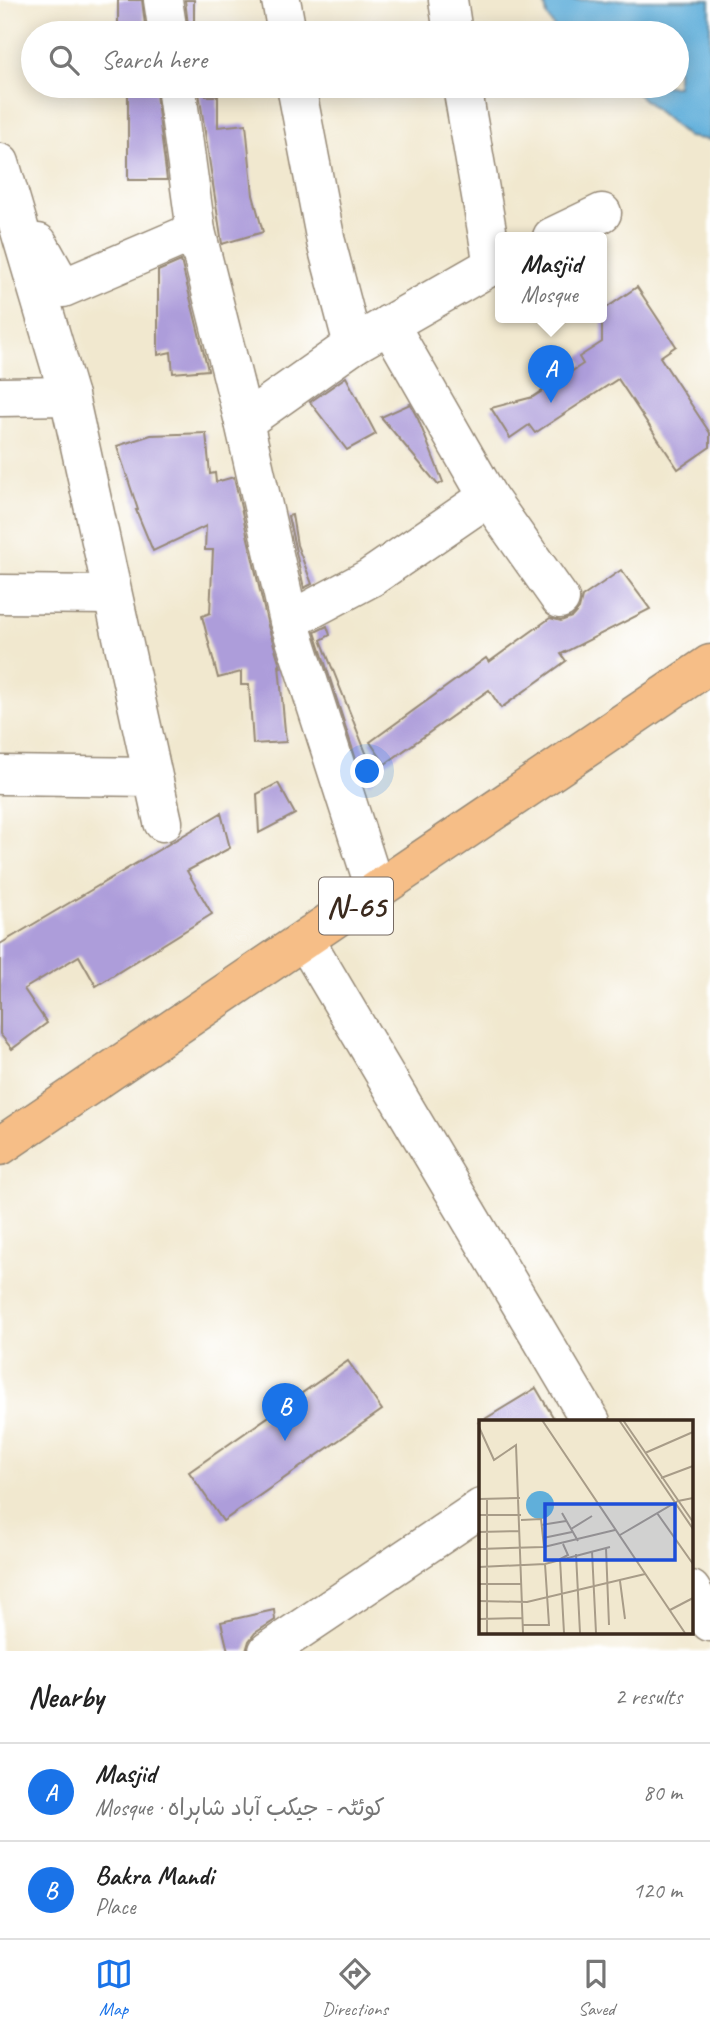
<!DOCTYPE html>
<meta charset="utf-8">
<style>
:root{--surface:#fff;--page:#f6f6f6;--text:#222;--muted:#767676;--line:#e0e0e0;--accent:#1a73e8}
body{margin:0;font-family:Caveat,"Playpen Sans Arabic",sans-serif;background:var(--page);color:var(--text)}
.you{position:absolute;left:368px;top:772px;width:24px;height:24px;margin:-18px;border:5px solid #fff;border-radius:50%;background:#1a73e8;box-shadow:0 0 0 10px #1a73e833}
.badge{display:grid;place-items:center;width:46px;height:46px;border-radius:50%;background:var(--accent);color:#fff;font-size:23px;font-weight:700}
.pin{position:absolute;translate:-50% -58px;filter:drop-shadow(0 2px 4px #0008)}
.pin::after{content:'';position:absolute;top:37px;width:24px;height:21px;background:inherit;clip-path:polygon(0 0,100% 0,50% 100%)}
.popup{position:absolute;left:495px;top:232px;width:112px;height:91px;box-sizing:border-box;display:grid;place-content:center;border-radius:7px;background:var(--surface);filter:drop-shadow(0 2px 5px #0005);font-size:23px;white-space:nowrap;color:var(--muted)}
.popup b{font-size:26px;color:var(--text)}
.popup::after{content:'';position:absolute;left:50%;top:100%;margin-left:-14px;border:14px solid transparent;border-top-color:var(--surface)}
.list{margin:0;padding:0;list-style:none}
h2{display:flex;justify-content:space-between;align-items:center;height:91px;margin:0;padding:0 28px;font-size:30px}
h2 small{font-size:23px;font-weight:400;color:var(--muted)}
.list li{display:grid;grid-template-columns:46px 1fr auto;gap:21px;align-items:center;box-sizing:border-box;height:98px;padding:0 28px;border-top:2px solid var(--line)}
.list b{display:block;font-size:26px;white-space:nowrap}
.list p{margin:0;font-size:23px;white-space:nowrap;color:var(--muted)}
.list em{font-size:23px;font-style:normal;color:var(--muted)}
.icon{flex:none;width:38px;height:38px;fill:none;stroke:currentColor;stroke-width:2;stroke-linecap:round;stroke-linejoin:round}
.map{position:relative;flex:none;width:710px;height:1651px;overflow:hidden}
.search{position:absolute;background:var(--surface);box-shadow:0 4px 18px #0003;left:21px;right:21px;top:21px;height:77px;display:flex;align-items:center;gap:18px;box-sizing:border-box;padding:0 24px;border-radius:38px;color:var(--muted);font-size:26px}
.sheet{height:287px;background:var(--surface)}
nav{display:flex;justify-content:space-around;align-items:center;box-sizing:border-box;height:98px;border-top:2px solid var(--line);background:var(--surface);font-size:19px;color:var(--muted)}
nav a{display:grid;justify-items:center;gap:4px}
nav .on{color:var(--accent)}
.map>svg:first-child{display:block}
.water{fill:#60afda;stroke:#4e6c7c;stroke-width:2}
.building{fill:#ad9dda}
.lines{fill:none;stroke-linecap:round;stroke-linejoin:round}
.minor-casing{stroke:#968976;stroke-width:41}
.trunk-casing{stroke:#968976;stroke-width:41}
.minor{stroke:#fff;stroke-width:38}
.trunk{stroke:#f6be87;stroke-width:38}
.labels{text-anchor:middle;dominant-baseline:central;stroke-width:5;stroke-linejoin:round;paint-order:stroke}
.shield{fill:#fff;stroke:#766a62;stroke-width:2}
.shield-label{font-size:32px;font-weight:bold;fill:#3b2a1e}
.inset-road{fill:none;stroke:#a89c88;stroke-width:2}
.view{fill:#1d4ed8;fill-opacity:0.15;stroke:#1d4ed8;stroke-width:3.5}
.inset-edge{fill:none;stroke:#3b2a1e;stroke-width:3.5}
</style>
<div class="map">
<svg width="710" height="1651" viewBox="0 0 710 1651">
<rect width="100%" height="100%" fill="#fff"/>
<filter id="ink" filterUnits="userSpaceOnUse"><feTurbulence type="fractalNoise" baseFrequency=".0143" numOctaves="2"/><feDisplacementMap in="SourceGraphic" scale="14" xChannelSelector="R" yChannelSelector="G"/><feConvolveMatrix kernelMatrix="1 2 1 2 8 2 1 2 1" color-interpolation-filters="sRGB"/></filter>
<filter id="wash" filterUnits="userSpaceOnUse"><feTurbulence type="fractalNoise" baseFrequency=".00686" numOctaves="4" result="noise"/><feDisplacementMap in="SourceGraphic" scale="28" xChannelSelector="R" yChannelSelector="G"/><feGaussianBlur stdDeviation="1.57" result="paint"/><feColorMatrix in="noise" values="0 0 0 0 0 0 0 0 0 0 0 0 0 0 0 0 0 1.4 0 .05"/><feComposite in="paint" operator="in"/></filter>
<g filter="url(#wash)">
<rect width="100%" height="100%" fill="#f1e8cf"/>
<polygon class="water" points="544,0 710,0 710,140 688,137 628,86 677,86 677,33 557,32 547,16"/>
<g id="blocks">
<g class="building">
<polygon points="118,0 142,0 146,33 118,33"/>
<polygon points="185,0 194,0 194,23 203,23 202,33 189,33"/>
<polygon points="128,86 155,86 167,180 128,180"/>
<polygon points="198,86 206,86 206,96 218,96 218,127 246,124 253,195 263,232 222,244"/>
<polygon points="181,261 208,370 173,373 171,352 158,355 158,271"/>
<polygon points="637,287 676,346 660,357 710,433 710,447 678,469 618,379 535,433 529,425 510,438 491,408 533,397 583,364 579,357 602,342 602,311"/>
<polygon points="346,377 376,434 347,450 310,402"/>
<polygon points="410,404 418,419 443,482 438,485 381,417"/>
<polygon points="206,433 210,474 215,473 216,482 234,477 268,626 281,668 279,665 286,742 253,744 249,685 241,685 241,672 218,678 202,616 210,613 213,550 205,550 206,526 153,551 136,510 138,510 117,446 151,435"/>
<polygon points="292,515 297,545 312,584 304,588 288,516"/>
<polygon points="621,570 650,609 561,654 566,661 501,708 489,690 385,764 370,742 486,658 489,662 550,618 561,621 572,617 579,609 582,597"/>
<polygon points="327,626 330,635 321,640 376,778 369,783 360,772 315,632"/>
<polygon points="278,783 295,814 259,833 257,794"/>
<polygon points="221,813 230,848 187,871 212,914 96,986 79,956 24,989 47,1023 12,1049 0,1034 0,944"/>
<polygon points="348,1361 382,1410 223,1521 189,1472"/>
<polygon points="536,1388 556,1422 480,1422"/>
<polygon points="274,1610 275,1620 255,1633 249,1641 246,1651 228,1651 221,1622"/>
</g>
</g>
</g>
<g filter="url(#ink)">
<use href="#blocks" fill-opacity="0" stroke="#968976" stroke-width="2"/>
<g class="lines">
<g class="minor-casing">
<g id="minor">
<polyline points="163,0 168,33"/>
<polyline points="281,0 287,33"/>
<polyline points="448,0 453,33"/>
<polyline points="176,86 196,231 244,422 289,621 376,892"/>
<polyline points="296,86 326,242 353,345"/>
<polyline points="462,86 493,265"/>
<polyline points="0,163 69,396 163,822"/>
<polyline points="552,237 602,213"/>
<polyline points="38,243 63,288 196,231"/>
<polyline points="389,324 488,497 560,599"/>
<polyline points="0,397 69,396"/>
<polyline points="244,422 353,345 500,261"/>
<polyline points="0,594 112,595"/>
<polyline points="289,621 370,578 488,497"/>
<polyline points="0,775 152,777"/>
<polyline points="305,940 591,1422"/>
<polyline points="691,1590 710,1622"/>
<polyline points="268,1651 481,1508"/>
</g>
</g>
<g class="trunk-casing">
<polyline id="trunk" points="0,1146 710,664"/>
</g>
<use href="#minor" class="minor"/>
<use href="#trunk" class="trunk"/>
</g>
</g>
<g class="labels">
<rect class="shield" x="319" y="877.5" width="74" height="57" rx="5"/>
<g class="shield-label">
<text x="356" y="906">N-65</text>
</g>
</g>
<g transform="translate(479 1420)">
<rect width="214" height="214" fill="#f1e8cf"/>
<path d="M47 85a14 14 0 1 1 28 0a14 14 0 1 1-28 0Z" fill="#60afda"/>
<path class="inset-road" d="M63,0L206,213M140,0L214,109M144,0L214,102M0,7L15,40L37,25L44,213M166,33L214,12M182,58L214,46M0,79L41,78M8,79V213M83,93L99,121M178,93L214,144M0,95H42M42,100L62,99L65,127M62,105L87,101M92,109L113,96M0,112L41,111M141,115L199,81L214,78M64,118L93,112M84,124L89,135L81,139L85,213M127,128L130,205M0,129L65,127L136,110M113,131L117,213M97,134L101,213M0,147L66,144L131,127M141,161L146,199M0,164H42M0,181L48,182L166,154M191,190L214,178M0,199L43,198M43,205H70L66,144"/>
<path class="view" d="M66,84H196V140H66Z"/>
<rect width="214" height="214" class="inset-edge"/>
</g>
</svg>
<div class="you"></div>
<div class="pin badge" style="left:551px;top:403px">A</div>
<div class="popup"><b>Masjid</b>Mosque</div>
<div class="pin badge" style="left:285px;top:1441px">B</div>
<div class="search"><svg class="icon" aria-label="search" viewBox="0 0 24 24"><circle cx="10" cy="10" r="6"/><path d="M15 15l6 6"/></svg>Search here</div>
</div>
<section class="sheet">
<h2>Nearby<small>2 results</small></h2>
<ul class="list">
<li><span class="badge">A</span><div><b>Masjid</b><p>Mosque · کوئٹہ - جیکب آباد شاہراہ</p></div><em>80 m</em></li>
<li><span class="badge">B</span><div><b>Bakra Mandi</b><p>Place</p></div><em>120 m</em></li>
</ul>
</section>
<nav>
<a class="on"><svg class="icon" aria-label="map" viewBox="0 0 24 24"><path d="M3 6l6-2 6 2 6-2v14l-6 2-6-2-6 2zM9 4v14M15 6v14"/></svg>Map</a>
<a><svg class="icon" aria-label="directions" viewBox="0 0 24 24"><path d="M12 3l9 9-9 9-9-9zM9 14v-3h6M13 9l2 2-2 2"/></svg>Directions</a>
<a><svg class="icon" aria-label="saved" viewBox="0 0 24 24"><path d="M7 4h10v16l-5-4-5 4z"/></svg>Saved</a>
</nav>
